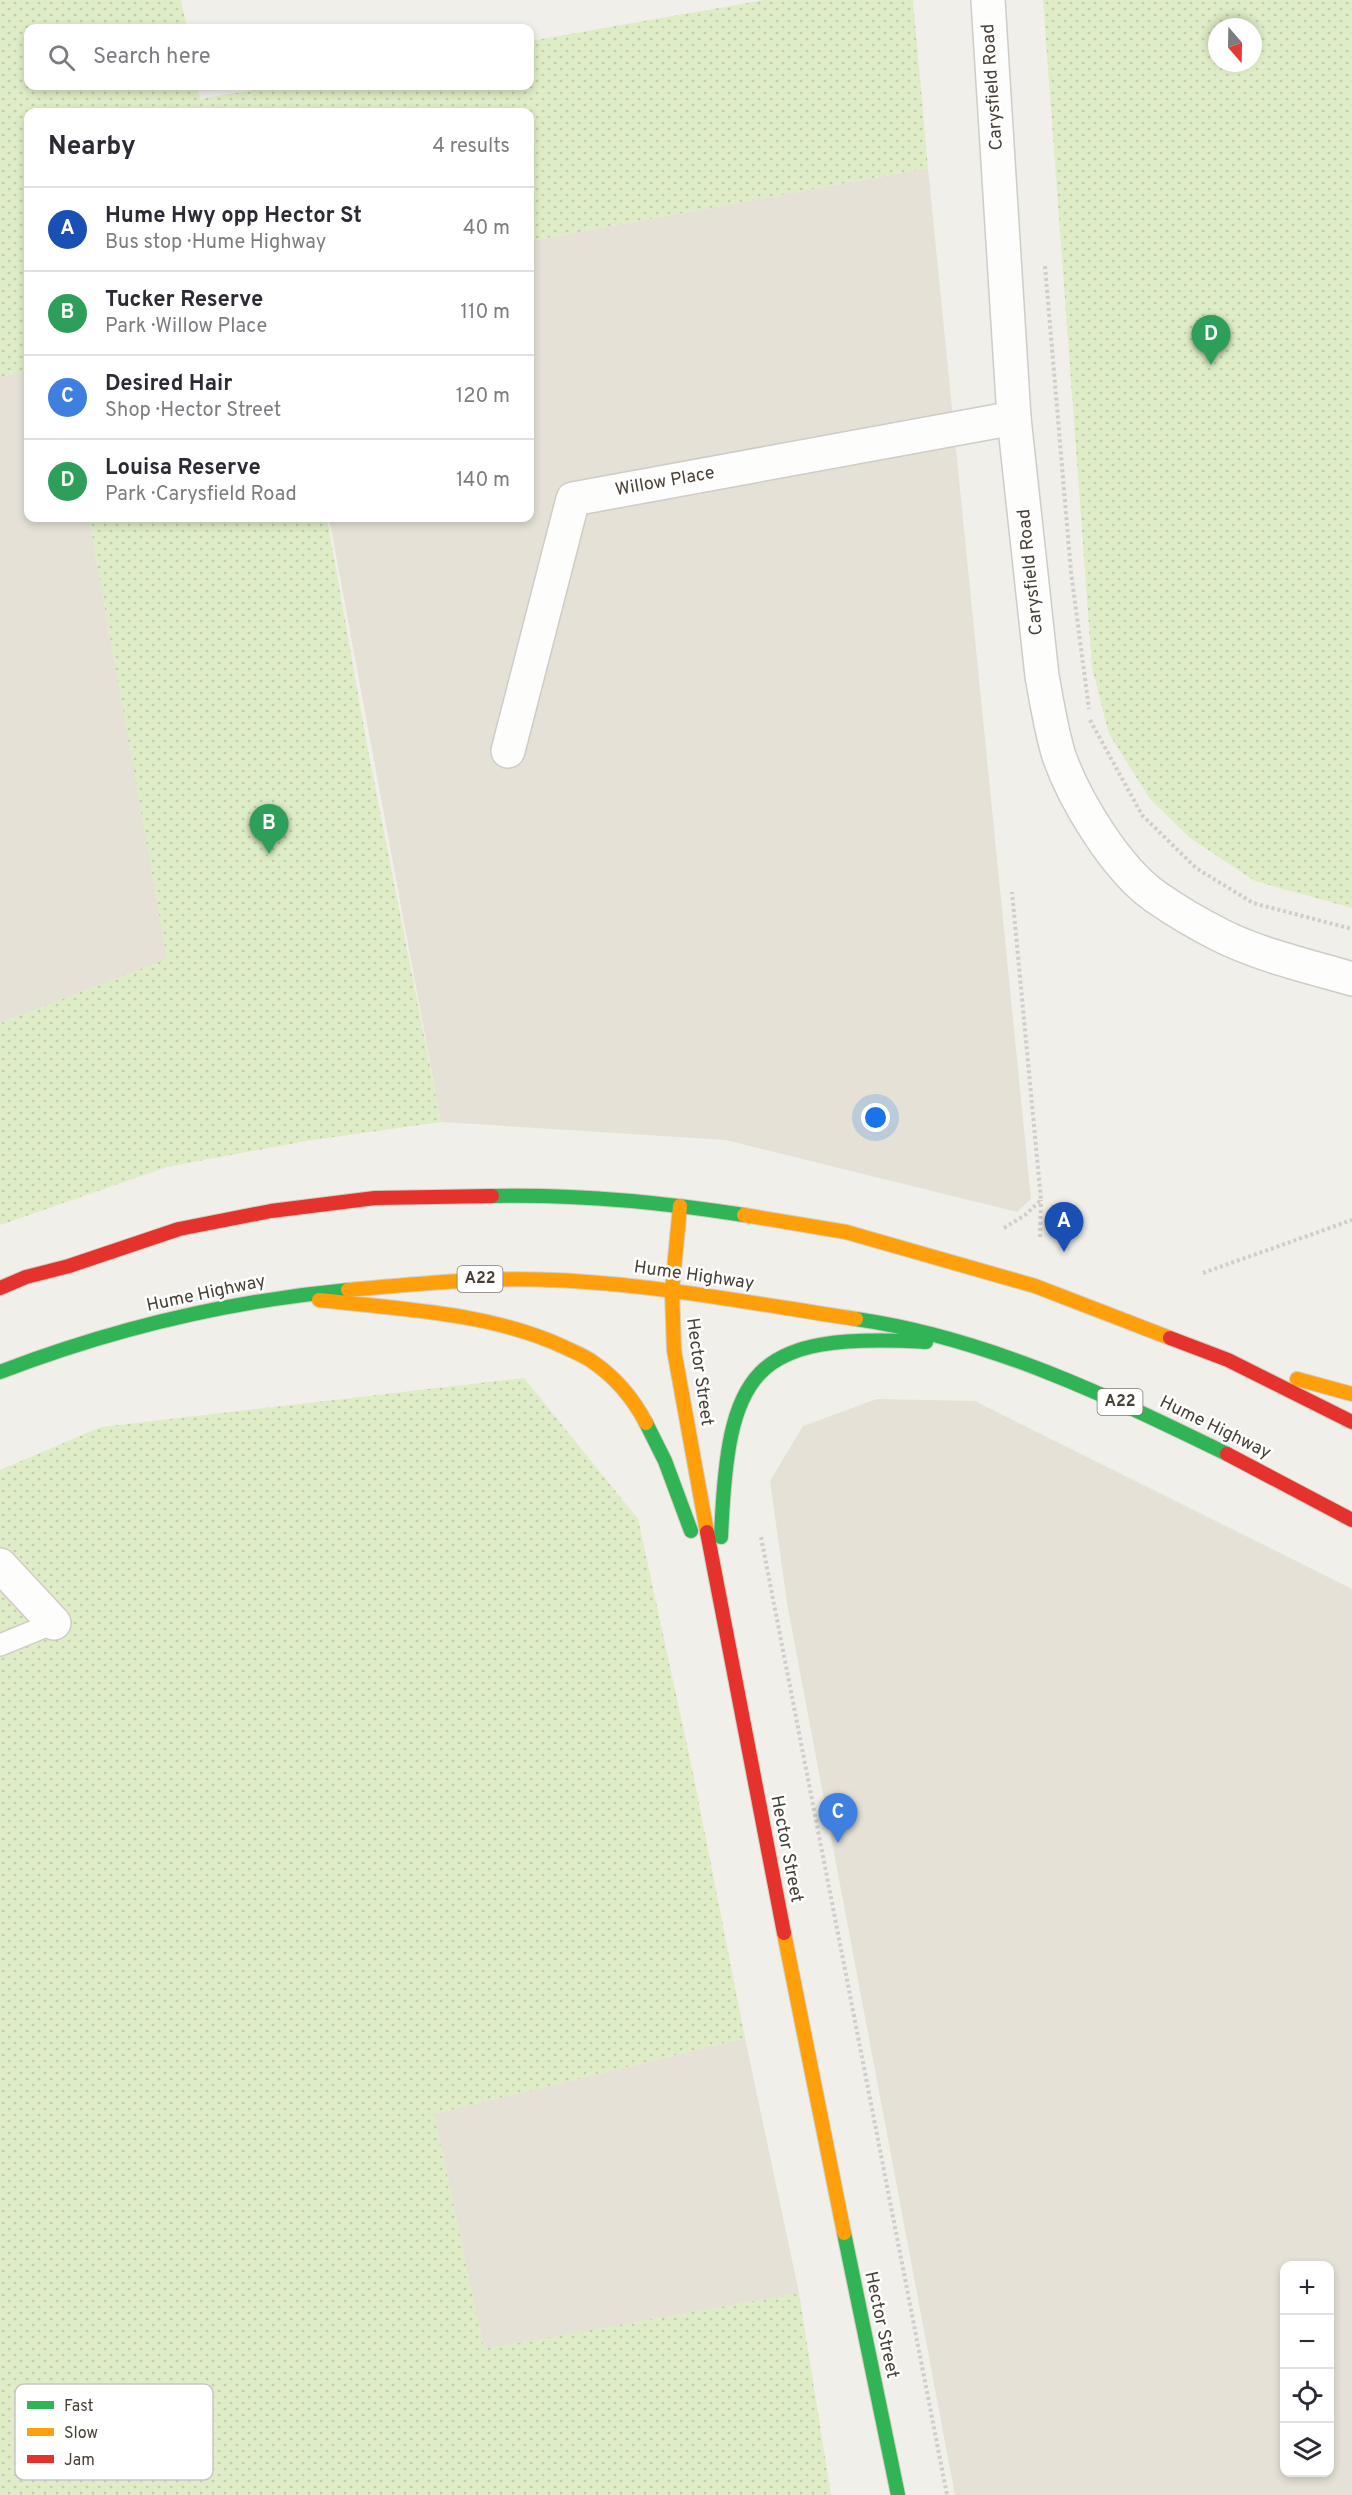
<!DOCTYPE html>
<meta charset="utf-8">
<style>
:root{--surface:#fff;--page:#f7f7f7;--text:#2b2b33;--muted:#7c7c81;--line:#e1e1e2;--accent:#837d74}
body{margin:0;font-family:Overpass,sans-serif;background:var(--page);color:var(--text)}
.controls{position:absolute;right:18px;bottom:18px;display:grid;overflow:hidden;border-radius:12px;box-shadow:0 3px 9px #0003}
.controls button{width:54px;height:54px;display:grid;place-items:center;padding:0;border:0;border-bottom:2px solid var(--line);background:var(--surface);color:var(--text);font:30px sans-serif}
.compass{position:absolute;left:1208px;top:18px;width:54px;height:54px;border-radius:50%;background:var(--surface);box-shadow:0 3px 9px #0003;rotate:160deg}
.you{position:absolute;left:876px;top:1118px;width:21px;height:21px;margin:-15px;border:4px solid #fff;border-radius:50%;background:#1a73e8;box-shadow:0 0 0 9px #1a73e833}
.badge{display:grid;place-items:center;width:39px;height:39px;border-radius:50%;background:var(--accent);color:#fff;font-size:20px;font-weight:700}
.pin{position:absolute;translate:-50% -50px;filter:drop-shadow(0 2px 3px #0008)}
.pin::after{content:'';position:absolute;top:32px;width:21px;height:18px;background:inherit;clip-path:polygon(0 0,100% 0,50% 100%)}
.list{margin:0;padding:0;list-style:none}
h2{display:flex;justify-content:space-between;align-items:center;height:78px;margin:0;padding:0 24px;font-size:26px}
h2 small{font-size:20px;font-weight:400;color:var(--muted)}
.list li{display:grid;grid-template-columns:39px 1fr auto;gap:18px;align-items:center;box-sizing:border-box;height:84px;padding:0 24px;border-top:2px solid var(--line)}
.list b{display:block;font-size:22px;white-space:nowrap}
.list p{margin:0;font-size:20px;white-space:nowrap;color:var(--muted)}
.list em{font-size:20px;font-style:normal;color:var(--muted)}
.icon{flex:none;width:33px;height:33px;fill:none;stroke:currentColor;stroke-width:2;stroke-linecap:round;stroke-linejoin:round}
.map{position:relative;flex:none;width:1352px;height:2495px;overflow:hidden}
.search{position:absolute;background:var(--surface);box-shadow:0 3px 9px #0003;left:24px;top:24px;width:510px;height:66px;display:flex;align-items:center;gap:15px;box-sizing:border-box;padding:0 21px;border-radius:12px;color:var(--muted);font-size:22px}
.panel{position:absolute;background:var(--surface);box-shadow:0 3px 9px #0003;left:24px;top:108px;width:510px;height:414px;border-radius:12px}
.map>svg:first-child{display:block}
.residential{fill:#e5e1d6;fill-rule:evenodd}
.park{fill:url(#park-dots);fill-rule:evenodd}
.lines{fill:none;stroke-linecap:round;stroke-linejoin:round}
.lane-casing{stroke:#cfccc7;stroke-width:24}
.street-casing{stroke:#cfccc7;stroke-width:36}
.fast-casing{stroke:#d2cec1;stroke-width:16}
.slow-casing{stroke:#d2cec1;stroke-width:16}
.jam-casing{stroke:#d2cec1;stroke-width:16}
.path{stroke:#d1cec9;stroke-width:4;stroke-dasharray:3 3;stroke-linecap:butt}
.lane{stroke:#fdfdfc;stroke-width:21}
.street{stroke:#fdfdfc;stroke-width:33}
.fast{stroke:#30b455;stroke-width:14}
.slow{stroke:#ff9f0a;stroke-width:14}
.jam{stroke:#e5322d;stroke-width:14}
.labels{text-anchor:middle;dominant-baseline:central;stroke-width:5;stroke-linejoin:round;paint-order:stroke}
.shield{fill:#fff;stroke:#7f7971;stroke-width:1.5}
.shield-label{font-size:16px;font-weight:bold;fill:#484034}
.street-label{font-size:18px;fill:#484034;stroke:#fff}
.key{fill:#fff;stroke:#c8c6c2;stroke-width:1.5}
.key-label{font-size:16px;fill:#484034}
</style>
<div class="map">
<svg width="1352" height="2495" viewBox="0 0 1352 2495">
<defs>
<pattern id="park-dots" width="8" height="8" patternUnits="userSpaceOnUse" patternTransform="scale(1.5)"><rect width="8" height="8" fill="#deedc7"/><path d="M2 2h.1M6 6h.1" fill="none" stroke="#c0ccac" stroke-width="1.8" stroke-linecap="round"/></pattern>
</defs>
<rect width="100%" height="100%" fill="#f0efea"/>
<g class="residential">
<polygon points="928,168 1031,1199 1017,1212 726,1140 441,1122 329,518 530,518 530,241"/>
<polygon points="28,371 28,518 89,518 168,959 0,1023 0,377"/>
<path d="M877,1399L975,1401L1352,1589V2495H955L787,1603L770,1481L803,1426ZM1284,2266H1330V2472H1284Z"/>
<polygon points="745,2038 799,2293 484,2350 434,2114"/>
</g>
<g class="park">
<polygon points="0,0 181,0 187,28 28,28 28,86 197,86 200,99 277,86 530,86 530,41 764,0 913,0 928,168 530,241 530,112 28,112 28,371 0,377"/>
<path d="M1043,0H1352V908L1255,881L1190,838L1150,799L1109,734L1092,667ZM1217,27H1253V63H1217Z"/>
<polygon points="89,518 327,518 368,750 441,1122 306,1141 167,1167 0,1225 0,1023 167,959"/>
<polygon points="524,1378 638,1519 693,1773 745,2038 434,2114 484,2349 799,2293 831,2495 0,2495 0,1470 101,1427"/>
</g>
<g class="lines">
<g class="lane-casing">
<polyline id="lane" points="0,1645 54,1623"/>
</g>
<g class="street-casing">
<g id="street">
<path d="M988,0L1014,418L1042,676C1047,703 1051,730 1059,756C1075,801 1116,869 1156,897C1176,911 1200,925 1222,936C1260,955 1311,967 1352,979"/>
<polyline points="508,751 573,499 1014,418"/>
<polyline points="0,1565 54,1623"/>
</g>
</g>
<g class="fast-casing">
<g id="fast">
<path d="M492,1196C576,1194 661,1202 744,1215"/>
<path d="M856,1319C988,1338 1108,1396 1227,1454"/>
<path d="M0,1372C112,1329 229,1301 348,1290"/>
<polyline points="646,1423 665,1461 691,1531"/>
<path d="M721,1537C728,1369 751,1332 926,1342"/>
<polyline points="844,2233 898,2495"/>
</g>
</g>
<g class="slow-casing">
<g id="slow">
<polyline points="680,1206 672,1291 674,1350 707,1532"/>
<polyline points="744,1215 846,1232 1035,1286 1170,1338"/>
<path d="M348,1290C417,1284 484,1277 553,1280C654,1284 755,1304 856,1319"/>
<path d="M319,1300C398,1309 493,1313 564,1347C574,1352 585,1356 593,1362C616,1378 633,1398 646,1423"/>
<polyline points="1297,1379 1352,1394"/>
<polyline points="784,1933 844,2233"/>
</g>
</g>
<g class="jam-casing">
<g id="jam">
<polyline points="0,1288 26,1277 69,1266 179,1229 271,1211 375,1198 492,1196"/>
<polyline points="1170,1338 1228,1360 1352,1422"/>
<polyline points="1227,1454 1352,1520"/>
<polyline points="707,1532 784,1933"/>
</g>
</g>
<g class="path">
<polyline points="1045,266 1071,572 1089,709"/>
<polyline points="1090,720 1142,815 1196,868 1253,903 1352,929"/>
<polyline points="1004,1228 1025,1215 1041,1200 1012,892"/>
<polyline points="1040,1237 1041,1200"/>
<polyline points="1203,1273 1352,1220"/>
<polyline points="761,1537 947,2495"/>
</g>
<use href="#lane" class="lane"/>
<use href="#street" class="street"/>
<use href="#fast" class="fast"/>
<use href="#slow" class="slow"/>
<use href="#jam" class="jam"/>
</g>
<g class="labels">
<g class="shield">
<rect x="457.5" y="1266" width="45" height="26" rx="4.5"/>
<rect x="1097.5" y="1389" width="45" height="26" rx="4.5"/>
</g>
<g class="shield-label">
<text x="480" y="1279">A22</text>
<text x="1120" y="1402">A22</text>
</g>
<g class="street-label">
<text transform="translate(993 87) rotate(-94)">Carysfield Road</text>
<text transform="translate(665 482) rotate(-10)">Willow Place</text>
<text transform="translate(1031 572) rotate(-96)">Carysfield Road</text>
<text transform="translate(694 1276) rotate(8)">Hume Highway</text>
<text transform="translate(206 1294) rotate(-12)">Hume Highway</text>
<text transform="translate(699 1372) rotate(82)">Hector Street</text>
<text transform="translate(1215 1428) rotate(26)">Hume Highway</text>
<text transform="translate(786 1849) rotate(79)">Hector Street</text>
<text transform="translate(881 2325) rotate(78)">Hector Street</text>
</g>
</g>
<rect x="15" y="2384" width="198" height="96" rx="9" class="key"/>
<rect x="27" y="2401" width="27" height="8" fill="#30b455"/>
<rect x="27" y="2428" width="27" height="8" fill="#ff9f0a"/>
<rect x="27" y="2455" width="27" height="8" fill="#e5322d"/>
<g class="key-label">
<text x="64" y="2411">Fast</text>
<text x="64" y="2438">Slow</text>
<text x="64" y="2465">Jam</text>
</g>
</svg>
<div class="controls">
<button>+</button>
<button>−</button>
<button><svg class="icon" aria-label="locate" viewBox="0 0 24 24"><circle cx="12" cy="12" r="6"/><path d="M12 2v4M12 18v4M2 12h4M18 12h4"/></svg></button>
<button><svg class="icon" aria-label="layers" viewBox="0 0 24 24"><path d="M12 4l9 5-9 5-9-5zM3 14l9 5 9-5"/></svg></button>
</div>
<svg class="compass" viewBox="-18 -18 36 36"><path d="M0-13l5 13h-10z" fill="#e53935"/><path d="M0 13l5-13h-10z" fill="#7c7c81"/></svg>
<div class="you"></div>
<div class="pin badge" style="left:1064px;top:1252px;background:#1a4fb4">A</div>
<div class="pin badge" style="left:269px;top:854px;background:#2e9e5b">B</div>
<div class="pin badge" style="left:838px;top:1843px;background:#3f7fe0">C</div>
<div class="pin badge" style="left:1211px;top:365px;background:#2e9e5b">D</div>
<div class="search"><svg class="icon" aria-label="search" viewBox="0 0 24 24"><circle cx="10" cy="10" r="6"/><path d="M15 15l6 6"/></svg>Search here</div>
<section class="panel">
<h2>Nearby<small>4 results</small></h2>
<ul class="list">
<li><span class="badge" style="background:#1a4fb4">A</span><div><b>Hume Hwy opp Hector St</b><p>Bus stop · Hume Highway</p></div><em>40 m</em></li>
<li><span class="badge" style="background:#2e9e5b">B</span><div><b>Tucker Reserve</b><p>Park · Willow Place</p></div><em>110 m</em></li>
<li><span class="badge" style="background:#3f7fe0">C</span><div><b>Desired Hair</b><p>Shop · Hector Street</p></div><em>120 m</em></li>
<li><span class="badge" style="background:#2e9e5b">D</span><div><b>Louisa Reserve</b><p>Park · Carysfield Road</p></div><em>140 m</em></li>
</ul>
</section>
</div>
